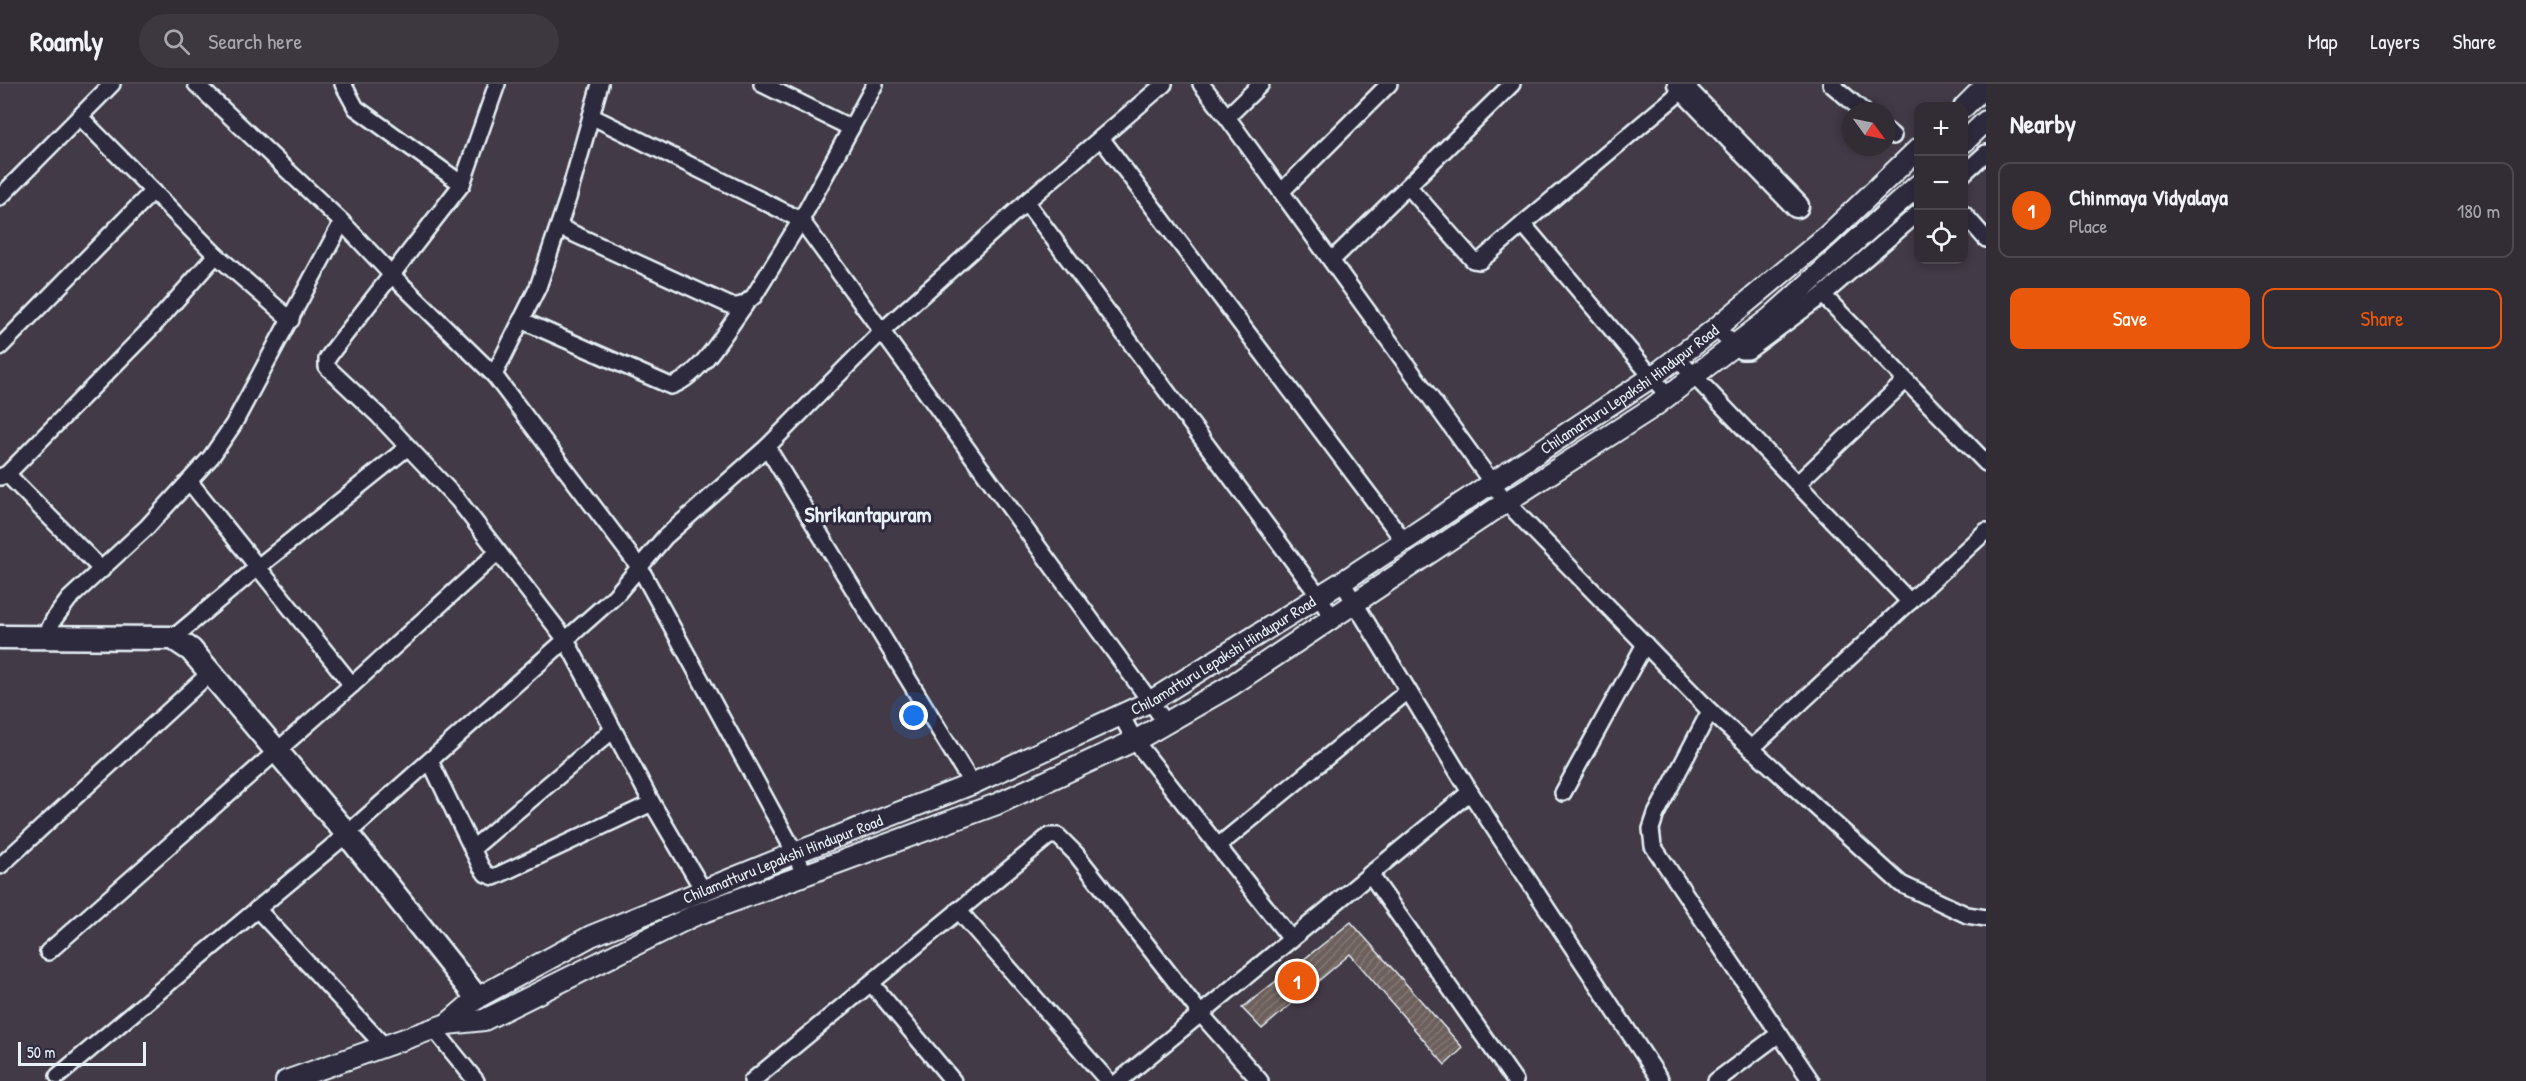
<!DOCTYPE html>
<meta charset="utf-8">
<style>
:root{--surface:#322c34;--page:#3d3840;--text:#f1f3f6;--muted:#a8a7ac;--line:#4d484f;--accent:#ea580c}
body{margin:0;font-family:"Patrick Hand",sans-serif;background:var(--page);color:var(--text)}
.controls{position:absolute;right:18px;top:18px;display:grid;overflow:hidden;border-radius:12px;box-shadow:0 3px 9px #0003}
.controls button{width:54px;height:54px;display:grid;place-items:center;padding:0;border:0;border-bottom:2px solid var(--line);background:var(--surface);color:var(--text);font:30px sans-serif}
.compass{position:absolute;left:1842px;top:18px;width:54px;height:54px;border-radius:50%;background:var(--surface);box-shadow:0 3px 9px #0003;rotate:123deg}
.scale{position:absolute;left:18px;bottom:15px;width:128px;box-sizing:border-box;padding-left:6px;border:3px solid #e8f1f8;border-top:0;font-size:16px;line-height:21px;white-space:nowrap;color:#e8f1f8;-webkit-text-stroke:4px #2f2a3d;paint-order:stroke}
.you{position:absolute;left:914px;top:632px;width:21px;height:21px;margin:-15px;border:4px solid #fff;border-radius:50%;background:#1a73e8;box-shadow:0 0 0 9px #1a73e833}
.badge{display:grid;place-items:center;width:39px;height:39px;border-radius:50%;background:var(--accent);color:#fff;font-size:20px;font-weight:700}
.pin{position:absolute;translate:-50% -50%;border:3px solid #fff;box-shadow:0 2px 6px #0006}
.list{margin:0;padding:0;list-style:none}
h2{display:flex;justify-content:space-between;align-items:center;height:78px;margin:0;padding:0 24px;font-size:26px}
h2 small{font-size:20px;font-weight:400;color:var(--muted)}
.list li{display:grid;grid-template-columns:39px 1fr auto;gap:18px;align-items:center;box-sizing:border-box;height:96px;margin:0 12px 12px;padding:0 12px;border:2px solid var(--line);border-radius:12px}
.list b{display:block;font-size:22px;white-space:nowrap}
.list p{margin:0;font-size:20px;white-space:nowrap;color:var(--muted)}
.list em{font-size:20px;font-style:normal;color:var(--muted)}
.actions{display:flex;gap:12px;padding:18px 24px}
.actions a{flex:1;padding:14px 0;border:2px solid var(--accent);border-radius:12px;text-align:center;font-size:21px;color:var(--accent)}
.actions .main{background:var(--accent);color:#fff}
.icon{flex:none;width:33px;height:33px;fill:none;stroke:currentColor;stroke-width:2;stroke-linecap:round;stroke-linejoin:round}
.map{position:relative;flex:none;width:1986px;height:997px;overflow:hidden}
header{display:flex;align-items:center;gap:36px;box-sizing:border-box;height:84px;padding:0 30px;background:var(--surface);border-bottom:2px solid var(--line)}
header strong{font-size:28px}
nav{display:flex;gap:33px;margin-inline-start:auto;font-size:21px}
.search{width:420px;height:54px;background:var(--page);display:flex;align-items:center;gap:15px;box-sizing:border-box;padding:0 21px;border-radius:33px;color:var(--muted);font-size:22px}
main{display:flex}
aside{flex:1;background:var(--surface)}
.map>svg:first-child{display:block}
.building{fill:url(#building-hatch);stroke:#e8f1f8;stroke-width:1.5}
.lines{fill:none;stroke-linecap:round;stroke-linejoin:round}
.minor-casing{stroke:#e8f1f8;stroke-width:20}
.tertiary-casing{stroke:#e8f1f8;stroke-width:24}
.secondary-casing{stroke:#e8f1f8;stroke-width:27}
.minor{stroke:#2f2a3d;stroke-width:15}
.tertiary{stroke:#2f2a3d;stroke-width:20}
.secondary{stroke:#2f2a3d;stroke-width:22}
.labels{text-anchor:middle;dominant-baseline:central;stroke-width:6;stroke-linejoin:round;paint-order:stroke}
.street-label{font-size:16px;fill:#e8f1f8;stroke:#2f2a3d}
.district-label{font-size:22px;font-weight:bold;fill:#e8f1f8;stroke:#2f2a3d}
</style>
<header>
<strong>Roamly</strong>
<div class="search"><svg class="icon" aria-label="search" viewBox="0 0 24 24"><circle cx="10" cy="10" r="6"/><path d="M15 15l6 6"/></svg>Search here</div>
<nav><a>Map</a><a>Layers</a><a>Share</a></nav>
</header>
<main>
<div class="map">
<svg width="1986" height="997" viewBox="0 0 1986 997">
<defs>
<pattern id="building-hatch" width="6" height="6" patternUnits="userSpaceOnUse" patternTransform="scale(1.5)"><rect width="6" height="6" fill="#6d615c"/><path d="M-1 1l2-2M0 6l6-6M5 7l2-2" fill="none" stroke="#827874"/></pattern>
</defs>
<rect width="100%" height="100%" fill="#423a46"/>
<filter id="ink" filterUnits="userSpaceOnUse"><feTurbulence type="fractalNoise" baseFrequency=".0167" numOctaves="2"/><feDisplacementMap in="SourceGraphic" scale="12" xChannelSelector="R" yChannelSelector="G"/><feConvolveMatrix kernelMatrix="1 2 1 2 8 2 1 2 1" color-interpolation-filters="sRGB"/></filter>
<g filter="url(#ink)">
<polygon class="building" points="1351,838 1463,964 1445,981 1350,870 1262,945 1242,924"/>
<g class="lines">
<g class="minor-casing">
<g id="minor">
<polyline points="196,0 342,138 392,191 494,291 640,484 795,769 804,791"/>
<polyline points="343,0 356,24 462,100"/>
<polyline points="497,0 462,100 334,265 327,275 327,283 378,331 458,416 566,556 652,719 703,806"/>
<polyline points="762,0 851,44"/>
<polyline points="1201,0 1227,33 1506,418 1710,627 1901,800 1967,831 1986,834"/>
<polyline points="1831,0 1863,27"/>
<polyline points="591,32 801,136 1166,639"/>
<polyline points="80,33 216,171 291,236"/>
<polyline points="1227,33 1261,0"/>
<polyline points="1887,47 1893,52"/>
<polyline points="1101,54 1404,457"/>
<polyline points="1964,89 1986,69"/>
<polyline points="1408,102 1473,176 1480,177 1523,140"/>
<polyline points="1282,107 1389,0"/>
<polyline points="0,113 112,0"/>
<polyline points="1026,118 1319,512 1332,534"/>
<polyline points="1918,129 1823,211 1986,379"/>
<polyline points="1964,130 1986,155"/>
<path d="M559,143L729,221C741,224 745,220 754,212L801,136L875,0"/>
<polyline points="1332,176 1512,0"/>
<path d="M521,236L671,302C700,293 727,245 745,221"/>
<polyline points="1716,244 1741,267 1748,267 1823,211"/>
<polyline points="0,263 153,107"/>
<polyline points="1676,273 1910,518"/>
<polyline points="494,291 538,203 568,114 600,0"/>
<polyline points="1668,312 1523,140 1690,0"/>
<polyline points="767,363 972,700"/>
<polyline points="7,390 102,486"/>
<polyline points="0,393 7,390 153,242 216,171"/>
<polyline points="189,397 352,601"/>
<polyline points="1797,400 1905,297"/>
<polyline points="45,553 54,535 69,515 147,443 211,373 233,341 342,138"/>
<polyline points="173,554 258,483 408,363"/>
<polyline points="1710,627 1656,730 1651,745 1653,762 1811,997"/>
<polyline points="1121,631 1135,657 1291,855"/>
<polyline points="1751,665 1986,447"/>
<polyline points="430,677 481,783 486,790 494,793 652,719"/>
<polyline points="1470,708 1661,997"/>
<polyline points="1563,709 1645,560"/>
<polyline points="1218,762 1408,607"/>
<polyline points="472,765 613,646"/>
<polyline points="0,782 211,588"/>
<polyline points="1370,790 1515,997"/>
<polyline points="257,825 385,963"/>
<polyline points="958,826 1108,997"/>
<polyline points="48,868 352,601 498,468"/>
<polyline points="871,899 953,997"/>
<polyline points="434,945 476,997"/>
<polyline points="58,992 347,750 615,512 665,453 767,363 882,247 1034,111 1164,0"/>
<polyline points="752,997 1049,752 1058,752 1076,770 1200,929 1260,997"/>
<polyline points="1119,997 1470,708 1342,498"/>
<polyline points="1716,997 1779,950"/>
</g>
</g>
<g class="tertiary-casing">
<g id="tertiary">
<polyline points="1964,23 1986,1"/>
<polyline points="1964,58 1986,37"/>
<path id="s1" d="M447,940L477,914L591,852L795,769L972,700L1151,617L1342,498L1652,293L1716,244L1828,151L1918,65"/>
<polyline points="286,997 447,940 484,936 693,832 997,720 1140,654 1232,601 1503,420 1652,324 1770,234 1918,101"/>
</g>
</g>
<g class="secondary-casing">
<g id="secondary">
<polyline points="1679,0 1797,122"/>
<polyline points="0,553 173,554 191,566 347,750 477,914"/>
</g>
</g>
<use href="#minor" class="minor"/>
<use href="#tertiary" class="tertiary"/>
<use href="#secondary" class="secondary"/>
</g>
</g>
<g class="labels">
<g class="street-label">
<text stroke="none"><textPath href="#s1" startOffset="1348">Chilamatturu Lepakshi Hindupur Road</textPath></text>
<text stroke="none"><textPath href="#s1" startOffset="862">Chilamatturu Lepakshi Hindupur Road</textPath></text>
<text stroke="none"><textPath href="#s1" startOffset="376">Chilamatturu Lepakshi Hindupur Road</textPath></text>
</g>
<g class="district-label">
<text x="868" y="430">Shrikantapuram</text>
</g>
</g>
</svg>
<div class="controls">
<button>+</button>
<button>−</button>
<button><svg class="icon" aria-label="locate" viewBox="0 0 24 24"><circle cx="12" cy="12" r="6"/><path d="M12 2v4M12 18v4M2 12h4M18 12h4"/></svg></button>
</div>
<svg class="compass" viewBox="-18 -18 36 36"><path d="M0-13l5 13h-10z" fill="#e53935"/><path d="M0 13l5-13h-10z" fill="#a8a7ac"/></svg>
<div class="scale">50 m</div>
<div class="you"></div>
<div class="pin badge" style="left:1297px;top:897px">1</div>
</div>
<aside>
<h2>Nearby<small></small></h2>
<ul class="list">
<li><span class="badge">1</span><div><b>Chinmaya Vidyalaya</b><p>Place</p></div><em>180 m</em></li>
</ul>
<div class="actions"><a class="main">Save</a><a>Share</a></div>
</aside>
</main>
